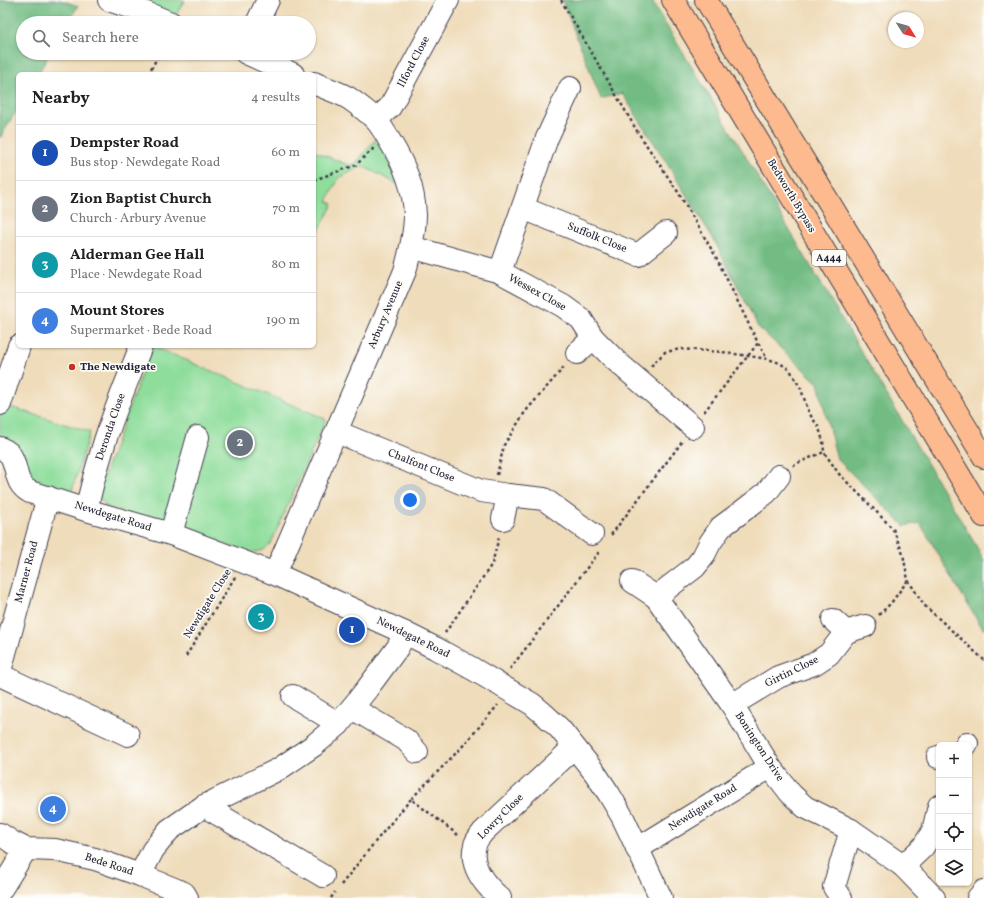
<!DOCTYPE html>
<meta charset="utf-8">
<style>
:root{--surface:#fff;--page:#f6f6f6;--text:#222;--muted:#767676;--line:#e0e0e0;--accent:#7c3aed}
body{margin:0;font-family:Vollkorn,serif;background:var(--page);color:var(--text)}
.controls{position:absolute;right:12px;bottom:12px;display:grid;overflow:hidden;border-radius:6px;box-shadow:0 1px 3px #0004}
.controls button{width:36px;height:36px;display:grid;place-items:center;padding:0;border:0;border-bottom:1px solid var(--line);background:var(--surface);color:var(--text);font:20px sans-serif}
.compass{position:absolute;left:888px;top:12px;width:36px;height:36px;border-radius:50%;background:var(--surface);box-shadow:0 1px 3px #0004;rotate:127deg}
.you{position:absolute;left:410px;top:500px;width:14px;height:14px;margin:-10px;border:3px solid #fff;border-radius:50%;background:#1a73e8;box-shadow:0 0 0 6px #1a73e833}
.badge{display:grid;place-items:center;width:26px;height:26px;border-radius:50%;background:var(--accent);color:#fff;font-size:13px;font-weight:700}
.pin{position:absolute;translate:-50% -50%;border:2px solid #fff;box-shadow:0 1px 4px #0006}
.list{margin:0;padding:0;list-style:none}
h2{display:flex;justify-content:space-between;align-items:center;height:52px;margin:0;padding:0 16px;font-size:17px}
h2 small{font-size:13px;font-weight:400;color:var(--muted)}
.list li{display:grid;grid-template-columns:26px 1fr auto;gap:12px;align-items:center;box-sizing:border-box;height:56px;padding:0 16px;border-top:1px solid var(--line)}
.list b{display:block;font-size:15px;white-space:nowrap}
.list p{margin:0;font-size:13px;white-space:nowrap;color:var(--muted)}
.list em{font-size:13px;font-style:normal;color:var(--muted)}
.icon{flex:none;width:22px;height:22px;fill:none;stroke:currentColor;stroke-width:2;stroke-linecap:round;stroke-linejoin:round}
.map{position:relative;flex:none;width:984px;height:898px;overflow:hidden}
.search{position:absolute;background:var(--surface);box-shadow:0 1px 3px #0004;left:16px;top:16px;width:300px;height:44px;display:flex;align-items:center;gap:10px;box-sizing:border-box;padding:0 14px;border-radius:22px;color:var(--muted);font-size:15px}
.panel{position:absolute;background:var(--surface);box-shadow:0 1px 3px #0004;left:16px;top:72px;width:300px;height:276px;border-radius:6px}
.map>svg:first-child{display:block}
.green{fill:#8edd9b;stroke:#58806b}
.forest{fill:#72bc83;stroke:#4a6f5f}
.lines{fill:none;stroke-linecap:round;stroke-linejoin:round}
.minor-casing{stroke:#413e4e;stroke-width:24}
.highway-casing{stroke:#413e4e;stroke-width:24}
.path{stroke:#413e4e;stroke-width:2.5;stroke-dasharray:3 3;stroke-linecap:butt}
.minor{stroke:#fff;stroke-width:22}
.highway{stroke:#fcba8e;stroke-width:22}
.poi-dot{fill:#c8321e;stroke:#fdfcf7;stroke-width:1.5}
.labels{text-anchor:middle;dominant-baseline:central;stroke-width:3.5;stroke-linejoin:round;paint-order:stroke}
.shield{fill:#fdfcf7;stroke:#646373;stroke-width:1}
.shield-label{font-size:10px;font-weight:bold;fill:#22223b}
.street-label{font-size:11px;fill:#22223b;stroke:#fdfcf7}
.poi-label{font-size:11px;font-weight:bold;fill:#22223b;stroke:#fdfcf7;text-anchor:start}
</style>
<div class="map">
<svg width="984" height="898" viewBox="0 0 984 898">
<rect width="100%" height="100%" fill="#fdfcf7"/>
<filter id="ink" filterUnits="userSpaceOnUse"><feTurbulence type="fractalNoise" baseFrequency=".025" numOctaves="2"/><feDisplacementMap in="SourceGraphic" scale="8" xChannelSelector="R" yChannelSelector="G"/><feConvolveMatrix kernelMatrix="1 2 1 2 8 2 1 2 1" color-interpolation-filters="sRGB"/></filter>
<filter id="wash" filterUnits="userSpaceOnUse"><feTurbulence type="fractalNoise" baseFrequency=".012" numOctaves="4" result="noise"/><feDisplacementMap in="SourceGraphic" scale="16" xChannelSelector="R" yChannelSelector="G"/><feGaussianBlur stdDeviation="0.9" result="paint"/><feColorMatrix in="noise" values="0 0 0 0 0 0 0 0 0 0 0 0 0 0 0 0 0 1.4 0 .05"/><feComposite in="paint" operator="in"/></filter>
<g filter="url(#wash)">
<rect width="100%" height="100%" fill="#efdcba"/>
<g class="green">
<polygon points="136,0 185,0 176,15"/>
<polygon points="375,140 388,158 398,184 362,166 339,178 327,201 333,204 317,234 314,233 314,151 348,165 355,164"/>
<polygon points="152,346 326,419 271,543 264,550 252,553 106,507 99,496 101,483"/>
<polygon points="1,404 90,432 72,490 65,493 35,483 25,471 0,440 0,409"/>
</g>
<g class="forest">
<polygon points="0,0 60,0 78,6 68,23 23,23 23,53 50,53 38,74 18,74 18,108 0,138"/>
<polygon points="562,0 651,0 742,150 975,544 984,560 984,630 974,615 920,523 904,526 837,459 830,432 818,383 758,327 714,240 661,154 622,93 601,99"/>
</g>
</g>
<g filter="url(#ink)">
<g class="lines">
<g class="minor-casing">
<g id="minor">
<polyline points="109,0 139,10 171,23"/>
<polyline points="257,23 268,0"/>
<polyline points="246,53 293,74"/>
<polyline points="376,120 390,107 448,0"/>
<polyline points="523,208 638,255 666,233"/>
<polyline points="411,247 500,272 563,306 581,319 593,338 615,360 693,427"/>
<polyline points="500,272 547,138 570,88"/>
<polyline points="577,353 593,338"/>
<polyline points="0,404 19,346"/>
<polyline points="337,432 481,491 508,495 544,499 592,534"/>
<path d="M0,448C5,450 10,453 12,458C18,471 15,484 30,492L86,510L171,534L275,574L405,633L435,648L473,669L532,704L544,714L560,729L595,773L609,794L623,818L661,898"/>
<path d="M86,510C91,488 97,466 104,444C114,411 128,379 141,346"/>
<polyline points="503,519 508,495"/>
<polyline points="171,534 198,437"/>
<path d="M275,574L405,271C410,253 415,234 415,215C414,188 405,166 391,143C387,136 382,127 376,120C371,115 357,104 350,99C341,93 324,88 314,83"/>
<polyline points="632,581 656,597 732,705 770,767 791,794 805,807 851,830 903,866 934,898"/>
<polyline points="656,597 695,567 703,557 710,543 721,527 740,513 766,493 779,476"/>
<polyline points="833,620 846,632 865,626"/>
<polyline points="0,671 48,497"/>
<polyline points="0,675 128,735"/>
<polyline points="293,696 339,724"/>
<polyline points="732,705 778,677 814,664 829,654 846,632"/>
<polyline points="352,708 406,740 417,752"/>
<polyline points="966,745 967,743"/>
<polyline points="938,757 939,757"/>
<polyline points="204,806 323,876"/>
<polyline points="0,834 12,842 26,849 55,850 95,859 140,875 184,893 187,898"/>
<polyline points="637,849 770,767"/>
<polyline points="903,866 923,847 933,831 939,806"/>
<polyline points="140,875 153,850 169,830 204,806 279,769 313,746 338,725 367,689 398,647 405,633"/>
<polyline points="0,891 26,849"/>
<path d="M500,898C485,885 469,866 475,845C476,840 480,836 483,832L574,747"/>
<polyline points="841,898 834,887 851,830"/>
<polyline points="978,898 984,891"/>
</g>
</g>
<g class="highway-casing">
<g id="highway">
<polyline points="673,0 984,516"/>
<polyline points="706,0 984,457"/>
</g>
</g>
<g class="path">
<polyline points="561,0 637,131 678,192 716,257 737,300 755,337 767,359"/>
<polyline points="148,74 160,53"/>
<polyline points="314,180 356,165 374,148"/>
<polyline points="651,366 665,352 681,349 722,352 768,359 780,363 790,370 801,389 809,413 819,428 823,441 824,452 839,474 865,500 893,529 903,554 908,580 924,605 984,660"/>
<polyline points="704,412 758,343"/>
<polyline points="793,466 800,462 824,452"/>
<polyline points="497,475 504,445 525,412 565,366"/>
<polyline points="611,535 682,442"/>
<polyline points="879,615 891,603 908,580"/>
<polyline points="445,633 492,564 499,537"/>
<polyline points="186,656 235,577"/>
<polyline points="510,669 599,552"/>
<polyline points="458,835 411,799 461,748 498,705"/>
<polyline points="341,885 375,842 411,799"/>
<polyline points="331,898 335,892"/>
</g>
<use href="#minor" class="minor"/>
<use href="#highway" class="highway"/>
</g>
</g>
<circle class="poi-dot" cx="72" cy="367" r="4"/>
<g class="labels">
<rect class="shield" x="812" y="250" width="34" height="16" rx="3"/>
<g class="shield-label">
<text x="829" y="258">A444</text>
</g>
<g class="street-label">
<text transform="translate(414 62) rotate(-62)">Ilford Close</text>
<text transform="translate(791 196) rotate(59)">Bedworth Bypass</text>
<text transform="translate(597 238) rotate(22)">Suffolk Close</text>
<text transform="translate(537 293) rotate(29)">Wessex Close</text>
<text transform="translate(386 315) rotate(-67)">Arbury Avenue</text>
<text transform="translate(111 427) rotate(-71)">Deronda Close</text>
<text transform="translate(421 466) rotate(22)">Chalfont Close</text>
<text transform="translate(113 517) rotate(17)">Newdegate Road</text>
<text transform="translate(27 572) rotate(-75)">Marner Road</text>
<text transform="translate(208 604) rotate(-58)">Newdigate Close</text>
<text transform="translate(413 638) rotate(26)">Newdegate Road</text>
<text transform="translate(792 672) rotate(-26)">Girtin Close</text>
<text transform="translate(759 747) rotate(57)">Bonington Drive</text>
<text transform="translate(703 808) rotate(-32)">Newdigate Road</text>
<text transform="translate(501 817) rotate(-45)">Lowry Close</text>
<text transform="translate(109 865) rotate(18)">Bede Road</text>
</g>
<g class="poi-label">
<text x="80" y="367">The Newdigate</text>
</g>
</g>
</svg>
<div class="controls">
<button>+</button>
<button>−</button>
<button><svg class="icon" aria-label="locate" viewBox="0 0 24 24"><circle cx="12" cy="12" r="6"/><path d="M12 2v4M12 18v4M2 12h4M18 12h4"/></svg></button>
<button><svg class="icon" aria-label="layers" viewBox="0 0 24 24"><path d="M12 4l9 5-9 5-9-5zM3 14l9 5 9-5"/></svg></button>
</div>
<svg class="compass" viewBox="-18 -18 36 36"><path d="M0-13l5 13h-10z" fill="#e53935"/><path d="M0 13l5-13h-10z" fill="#767676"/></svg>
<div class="you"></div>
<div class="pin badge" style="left:352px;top:630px;background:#1a4fb4">1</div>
<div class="pin badge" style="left:240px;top:443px;background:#6b7280">2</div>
<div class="pin badge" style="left:261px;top:617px;background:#0f9aa8">3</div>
<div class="pin badge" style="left:53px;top:809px;background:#3f7fe0">4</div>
<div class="search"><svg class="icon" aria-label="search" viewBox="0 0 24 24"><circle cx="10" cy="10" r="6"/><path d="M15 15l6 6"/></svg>Search here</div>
<section class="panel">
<h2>Nearby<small>4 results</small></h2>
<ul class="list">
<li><span class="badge" style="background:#1a4fb4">1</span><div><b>Dempster Road</b><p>Bus stop · Newdegate Road</p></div><em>60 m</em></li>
<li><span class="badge" style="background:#6b7280">2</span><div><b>Zion Baptist Church</b><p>Church · Arbury Avenue</p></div><em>70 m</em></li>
<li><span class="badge" style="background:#0f9aa8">3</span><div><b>Alderman Gee Hall</b><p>Place · Newdegate Road</p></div><em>80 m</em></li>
<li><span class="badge" style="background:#3f7fe0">4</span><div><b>Mount Stores</b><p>Supermarket · Bede Road</p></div><em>190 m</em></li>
</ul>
</section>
</div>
